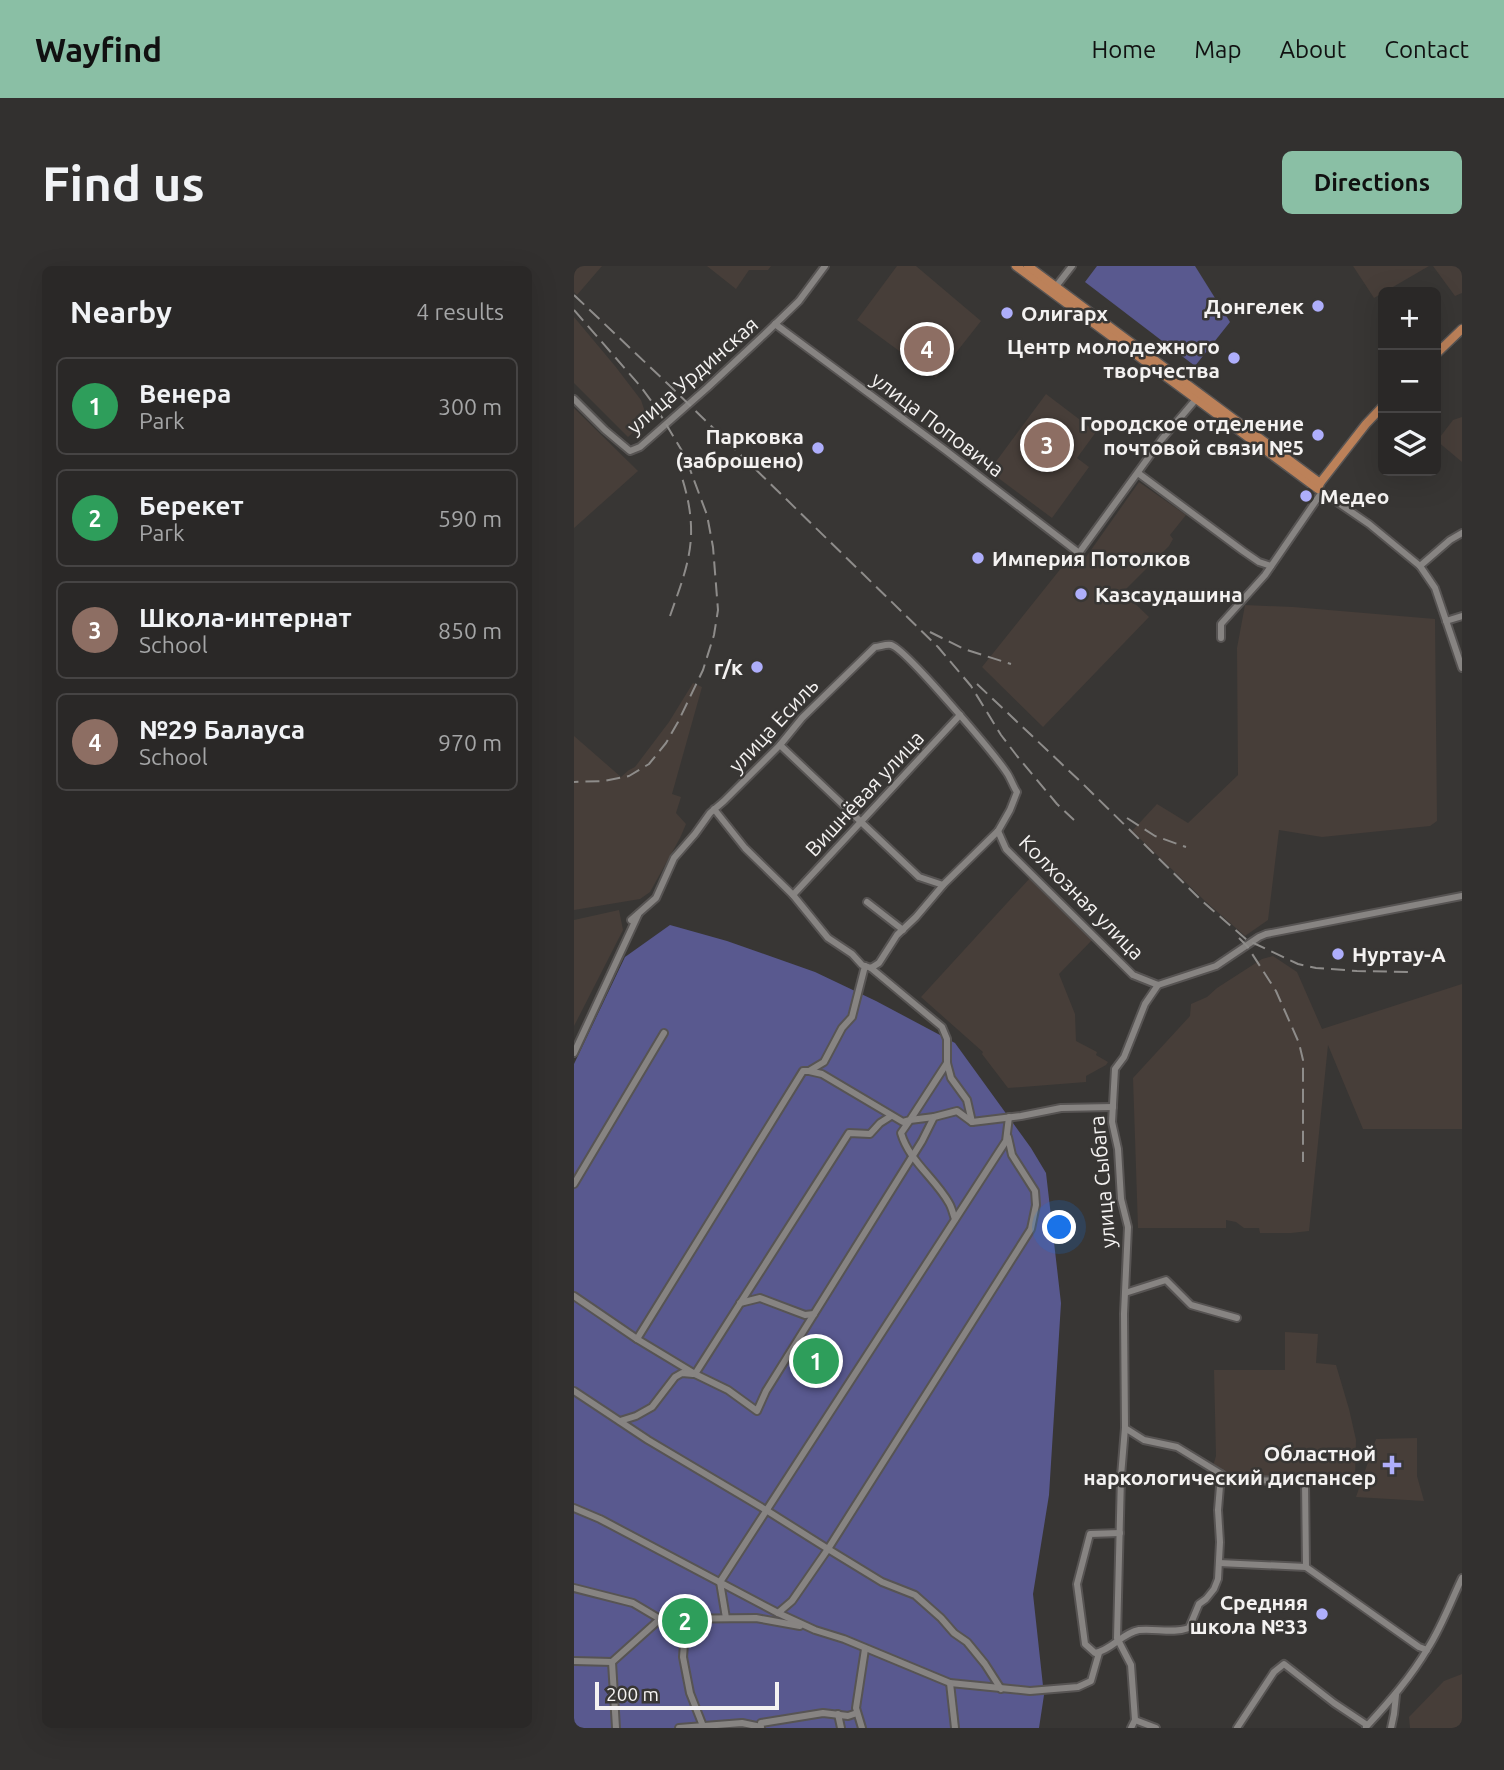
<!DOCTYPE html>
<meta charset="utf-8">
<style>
:root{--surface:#2a2827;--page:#32302f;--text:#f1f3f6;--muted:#a5a6a7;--line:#464444;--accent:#8abfa5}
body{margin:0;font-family:Ubuntu,sans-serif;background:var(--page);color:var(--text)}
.controls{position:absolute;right:21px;top:21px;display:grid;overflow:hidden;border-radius:10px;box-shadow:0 7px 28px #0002}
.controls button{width:63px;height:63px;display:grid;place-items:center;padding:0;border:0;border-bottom:2px solid var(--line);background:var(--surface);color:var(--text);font:35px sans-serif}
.scale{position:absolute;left:21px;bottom:18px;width:184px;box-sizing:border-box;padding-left:7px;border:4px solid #f4f2f1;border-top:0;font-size:19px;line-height:24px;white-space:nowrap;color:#f4f2f1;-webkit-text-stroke:5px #383634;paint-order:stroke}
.you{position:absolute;left:486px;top:962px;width:24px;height:24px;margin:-18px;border:5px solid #fff;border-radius:50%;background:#1a73e8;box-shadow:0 0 0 10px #1a73e833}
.badge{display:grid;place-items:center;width:46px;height:46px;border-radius:50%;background:var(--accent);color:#fff;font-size:23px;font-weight:700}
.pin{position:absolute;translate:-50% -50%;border:4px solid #fff;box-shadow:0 2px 7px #0006}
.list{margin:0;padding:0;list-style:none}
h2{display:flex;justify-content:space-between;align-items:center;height:91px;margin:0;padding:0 28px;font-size:30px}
h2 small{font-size:23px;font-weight:400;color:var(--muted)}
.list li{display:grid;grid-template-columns:46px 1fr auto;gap:21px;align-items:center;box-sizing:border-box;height:98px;margin:0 14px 14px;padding:0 14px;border:2px solid var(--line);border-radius:10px}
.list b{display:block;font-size:26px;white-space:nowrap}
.list p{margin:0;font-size:23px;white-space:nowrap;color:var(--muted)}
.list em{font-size:23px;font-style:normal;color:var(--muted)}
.icon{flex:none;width:38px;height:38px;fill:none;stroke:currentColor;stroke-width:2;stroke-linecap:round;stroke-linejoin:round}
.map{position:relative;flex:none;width:888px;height:1462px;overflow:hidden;border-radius:10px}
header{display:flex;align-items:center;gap:42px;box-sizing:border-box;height:98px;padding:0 35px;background:var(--accent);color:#111}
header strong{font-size:33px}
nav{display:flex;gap:38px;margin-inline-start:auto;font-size:24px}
.intro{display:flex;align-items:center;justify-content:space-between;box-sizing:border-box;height:168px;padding:0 42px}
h1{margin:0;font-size:49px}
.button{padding:18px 32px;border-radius:10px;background:var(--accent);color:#111;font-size:24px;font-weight:700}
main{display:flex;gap:42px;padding:0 42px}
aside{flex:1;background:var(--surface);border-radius:10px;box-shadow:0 7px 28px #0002}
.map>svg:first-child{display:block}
.built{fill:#473e39}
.green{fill:#59598f}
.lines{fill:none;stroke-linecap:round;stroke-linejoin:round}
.minor-casing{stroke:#575453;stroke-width:10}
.major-casing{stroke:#575453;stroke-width:11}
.minor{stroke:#878482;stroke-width:6}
.major{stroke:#bc8159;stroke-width:8}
.rail{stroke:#8e8c8a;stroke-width:2;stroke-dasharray:14 7;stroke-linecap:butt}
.poi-dot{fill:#aeaefb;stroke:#383634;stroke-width:2.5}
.labels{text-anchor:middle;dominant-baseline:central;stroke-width:5;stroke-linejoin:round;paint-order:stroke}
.poi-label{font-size:21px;font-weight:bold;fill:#f4f2f1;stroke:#383634;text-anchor:end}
.street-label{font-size:21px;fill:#f4f2f1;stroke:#383634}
</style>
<header>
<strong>Wayfind</strong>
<nav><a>Home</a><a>Map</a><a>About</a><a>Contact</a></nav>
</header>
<div class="intro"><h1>Find us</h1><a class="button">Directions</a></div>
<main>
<aside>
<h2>Nearby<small>4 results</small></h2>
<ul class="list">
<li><span class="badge" style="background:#2e9e5b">1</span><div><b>Венера</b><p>Park</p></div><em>300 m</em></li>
<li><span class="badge" style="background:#2e9e5b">2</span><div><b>Берекет</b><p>Park</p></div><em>590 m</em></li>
<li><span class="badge" style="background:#8d6e63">3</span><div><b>Школа-интернат</b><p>School</p></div><em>850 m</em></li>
<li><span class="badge" style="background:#8d6e63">4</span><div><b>№29 Балауса</b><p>School</p></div><em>970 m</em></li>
</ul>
</aside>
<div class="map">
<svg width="888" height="1462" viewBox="0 0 888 1462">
<rect width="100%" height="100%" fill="#383634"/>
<g class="built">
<polygon points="0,0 28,0 3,29 0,26"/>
<polygon points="133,0 197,0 194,4 175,4 162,23"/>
<polygon points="323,0 342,0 407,55 362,112 283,54"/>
<polygon points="779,0 855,0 800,32"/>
<polygon points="859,0 888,0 888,27 881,30"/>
<polygon points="0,51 41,100 67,134 71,146 66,151 71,156 54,171 0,117"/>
<polygon points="472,128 522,166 503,192 515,201 478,252 415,205"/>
<polygon points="0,142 64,205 0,262"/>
<polygon points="888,151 888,196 863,175 879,154"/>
<polygon points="565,216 612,249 596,269 599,273 595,280 549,326 575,351 469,461 408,401 492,296 505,301"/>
<polygon points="671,339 719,341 861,353 863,555 856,560 748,571 705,564 694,654 671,670 631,635 558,565 583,538 614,557 664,509 663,382"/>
<polygon points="119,417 128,421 98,528 107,531 102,547 112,558 106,572 76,626 66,633 0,644 0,470 47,511 55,504 61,501 95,456"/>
<polygon points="456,612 520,672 485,708 501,748 502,775 523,786 522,789 534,796 532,799 512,810 512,816 434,822 408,788 409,786 347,731"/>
<polygon points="45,644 49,664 0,760 0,654"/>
<polygon points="699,690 723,706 748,763 888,718 888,863 789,863 754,779 735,965 717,967 686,967 685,962 670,962 662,956 652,954 652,962 564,962 559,812 616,750 617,738 633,731 643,722 688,693"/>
<polygon points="711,1066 744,1068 742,1097 762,1099 775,1143 782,1174 781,1213 658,1211 639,1200 642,1190 640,1104 711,1104"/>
<polygon points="843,1172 843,1210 850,1235 782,1231 802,1173"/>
<polygon points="888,1408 888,1462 836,1462 835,1451 870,1415"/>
</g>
<g class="green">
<polygon points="523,0 621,0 656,56 621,100 511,16"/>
<polygon points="96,659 153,675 241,706 302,735 381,777 457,882 472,907 487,1037 475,1229 459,1328 470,1429 465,1462 0,1462 0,798 51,691"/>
</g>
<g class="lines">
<g class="minor-casing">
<g id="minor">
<polyline points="480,23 498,0"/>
<polyline points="201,58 371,184 505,287"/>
<polyline points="0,133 31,164 56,185 66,181 133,122 193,66 225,35 251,0"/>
<polyline points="564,207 669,285 685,296 697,300"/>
<polyline points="744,223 795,258 846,300 861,322 888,402"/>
<polyline points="502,291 588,173 623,132"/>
<polyline points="846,300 876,274 888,267"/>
<polyline points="872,355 888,350"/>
<polyline points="647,372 647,358 691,309 748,226"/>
<polyline points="206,479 345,611 369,619"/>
<polyline points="424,565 432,583 559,709 584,719 642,700 685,671 692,668 888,630"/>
<polyline points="219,629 386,449"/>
<polyline points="293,636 329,664"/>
<path d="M57,654L82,632L100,592L121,568L136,547L150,535L206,479L228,452L301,381C305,381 312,378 317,379C331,382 421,489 433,507C437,513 439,520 443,526L436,544L424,565L370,618L342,651L323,669L305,697L297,702L288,699L278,688L254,672L219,629L171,582L140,543"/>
<polyline points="297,702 368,761 373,773 373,797 377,812 393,834 398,856"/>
<polyline points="0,787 64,649"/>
<polyline points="235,805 248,808 329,856 336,854 373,797"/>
<path d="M360,851L336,854L327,867C335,895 361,912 375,937C378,942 379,948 381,953"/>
<polyline points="0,918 90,767"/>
<polyline points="551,1027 592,1014 617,1039 663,1052"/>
<polyline points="0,1030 63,1073 121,1108 154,1124 183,1145 192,1125 348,875 360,851 383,845 398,856 447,850 487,842 539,841"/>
<polyline points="166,1037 186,1032 231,1049 240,1048"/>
<polyline points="63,1073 229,805 235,805 250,796 268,762 278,751 291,700"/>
<polyline points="121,1108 275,867 296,868 306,857 317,850"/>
<polyline points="0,1125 74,1174 192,1244 254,1283 308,1316 341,1329 367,1352 380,1367 393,1376 411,1398 427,1423"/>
<polyline points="46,1155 62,1150 78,1141 101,1111 108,1107 119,1108"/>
<polyline points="551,1162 570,1174 603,1181 657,1214 731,1215 732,1301"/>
<polyline points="0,1242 26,1253 204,1347 241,1364 270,1373 376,1417 456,1425 504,1421 517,1415 525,1387"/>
<path d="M546,1267L516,1268L503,1318L511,1378L521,1387C538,1384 548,1367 565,1364C581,1362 599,1368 615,1362L625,1338L632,1333L640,1323L644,1313L646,1276L644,1244L647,1208"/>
<polyline points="645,1297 732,1301 845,1381 853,1384"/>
<polyline points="0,1322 59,1337 86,1353"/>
<polyline points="204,1347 218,1335 254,1283 457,963 462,939 461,925 438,889 434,871"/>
<polyline points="152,1352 146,1316 432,875 435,851"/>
<polyline points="112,1353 109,1391 116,1427 129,1460"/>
<polyline points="0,1395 38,1396 86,1353 182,1352 226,1360"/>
<polyline points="38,1396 42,1462"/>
<polyline points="376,1417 381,1462"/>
<polyline points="264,1448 267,1462"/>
<polyline points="561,1454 582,1462"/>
<polyline points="187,1457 249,1447 274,1450 283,1447"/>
<path d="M792,1461C815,1436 837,1411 854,1382C868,1360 877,1335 888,1312"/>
<polyline points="105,1462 168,1457 187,1461"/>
<polyline points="288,1462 282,1442 291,1383"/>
<polyline points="557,1462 561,1454 557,1399 543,1372 547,1210 551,1162 550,1048 554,961 547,933 544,883 538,856 541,803 550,791 571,738 584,719"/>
<polyline points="663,1462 700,1406 710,1398 760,1437 793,1459"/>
<polyline points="817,1462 820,1448 822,1429"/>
</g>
</g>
<g class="major-casing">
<g id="major">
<polyline points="442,0 744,223 746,217 792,158 809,140"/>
<polyline points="454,0 746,217"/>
<polyline points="862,88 888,63"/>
</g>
</g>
<use href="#minor" class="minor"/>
<use href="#major" class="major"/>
<g class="rail">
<polyline points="0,29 95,119 364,381 397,420 427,469 443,490 483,538 500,554"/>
<polyline points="0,44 67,121 83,143 111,190 133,249 139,281 144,344 140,369 129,404 104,456 92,477 75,498 55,510 30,515 0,516"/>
<path d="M96,350C105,324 116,297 117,270C118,243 111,219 102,194"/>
<polyline points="356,366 390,383 437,398"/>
<polyline points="403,418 509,518 628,635 673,674 724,698 742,702 783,705 837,706"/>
<polyline points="553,552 581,570 612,581"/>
<polyline points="665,672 673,680 702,725 725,777 729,794 729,896"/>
</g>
</g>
<g class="poi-dot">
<circle cx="744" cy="40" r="7"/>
<circle cx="433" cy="47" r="7"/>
<circle cx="660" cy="92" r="7"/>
<circle cx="744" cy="169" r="7"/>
<circle cx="244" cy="182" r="7"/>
<circle cx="732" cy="230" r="7"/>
<circle cx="404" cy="292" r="7"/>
<circle cx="507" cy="328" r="7"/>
<circle cx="183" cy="401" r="7"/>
<circle cx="764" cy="688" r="7"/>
<path d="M814.5 1188.5h7v7h7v7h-7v7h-7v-7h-7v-7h7z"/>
<circle cx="748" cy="1348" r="7"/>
</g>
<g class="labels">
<g class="poi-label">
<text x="730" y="40">Донгелек</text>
<text x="447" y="47" text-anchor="start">Олигарх</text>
<text x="646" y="80">Центр молодежного<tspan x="646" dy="24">творчества</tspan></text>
<text x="730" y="157">Городское отделение<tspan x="730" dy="24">почтовой связи №5</tspan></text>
<text x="230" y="170">Парковка<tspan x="230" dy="24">(заброшено)</tspan></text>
<text x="746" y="230" text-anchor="start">Медео</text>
<text x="418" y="292" text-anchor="start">Империя Потолков</text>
<text x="521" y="328" text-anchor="start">Казсаудашина</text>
<text x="169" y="401">г/к</text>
<text x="778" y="688" text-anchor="start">Нуртау-А</text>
<text x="802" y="1187">Областной<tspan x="802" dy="24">наркологический диспансер</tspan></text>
<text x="734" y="1336">Средняя<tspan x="734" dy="24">школа №33</tspan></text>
</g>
<g class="street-label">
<text transform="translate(118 109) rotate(-41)">улица Урдинская</text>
<text transform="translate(364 158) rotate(37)">улица Поповича</text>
<text transform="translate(199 459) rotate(-47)">улица Есиль</text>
<text transform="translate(290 527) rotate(-47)">Вишнёвая улица</text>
<text transform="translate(508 631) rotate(45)">Колхозная улица</text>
<text transform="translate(528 916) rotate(-95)">улица Сыбага</text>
</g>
</g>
</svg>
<div class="controls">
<button>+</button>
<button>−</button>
<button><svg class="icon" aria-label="layers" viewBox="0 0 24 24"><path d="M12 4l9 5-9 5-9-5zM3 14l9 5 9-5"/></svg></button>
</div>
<div class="scale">200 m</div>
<div class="you"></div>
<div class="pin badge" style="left:242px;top:1095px;background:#2e9e5b">1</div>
<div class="pin badge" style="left:111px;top:1355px;background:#2e9e5b">2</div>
<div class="pin badge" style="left:473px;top:179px;background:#8d6e63">3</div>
<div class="pin badge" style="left:353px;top:83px;background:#8d6e63">4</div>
</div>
</main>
